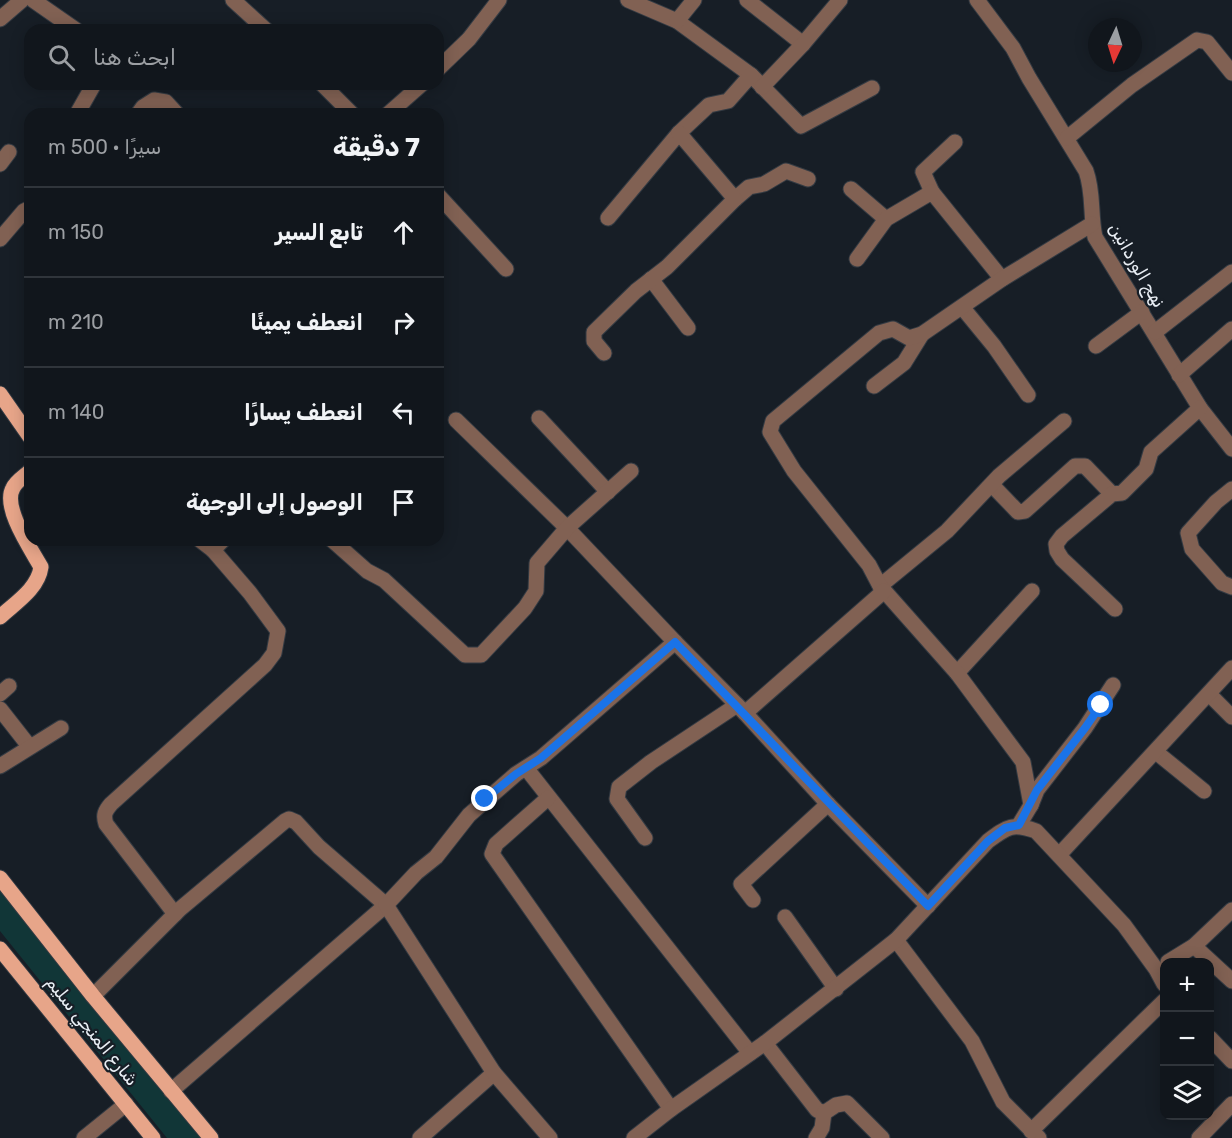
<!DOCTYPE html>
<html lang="ar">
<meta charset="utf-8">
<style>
:root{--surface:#11161c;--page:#1a1f25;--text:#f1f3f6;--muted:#9c9fa3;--line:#30353b}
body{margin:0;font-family:Rubik,"Noto Sans Arabic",sans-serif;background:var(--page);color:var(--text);direction:rtl}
.controls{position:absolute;right:18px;bottom:18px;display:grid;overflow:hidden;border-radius:12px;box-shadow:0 3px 15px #0003}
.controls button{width:54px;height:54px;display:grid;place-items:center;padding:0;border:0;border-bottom:2px solid var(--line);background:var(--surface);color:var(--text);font:30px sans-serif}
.compass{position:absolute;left:1088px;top:18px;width:54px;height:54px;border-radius:50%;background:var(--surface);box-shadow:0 3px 15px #0003;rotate:184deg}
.stop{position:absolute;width:18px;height:18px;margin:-14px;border:4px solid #1a73e8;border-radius:50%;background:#fff}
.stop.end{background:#1a73e8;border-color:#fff;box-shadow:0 2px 6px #0008}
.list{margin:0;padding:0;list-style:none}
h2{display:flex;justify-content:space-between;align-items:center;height:78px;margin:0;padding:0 24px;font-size:26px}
h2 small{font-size:20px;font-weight:400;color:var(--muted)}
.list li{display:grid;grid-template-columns:39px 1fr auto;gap:18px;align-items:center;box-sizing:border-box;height:90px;padding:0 24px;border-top:2px solid var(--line)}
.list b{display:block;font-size:22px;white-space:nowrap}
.list em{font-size:20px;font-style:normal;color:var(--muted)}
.icon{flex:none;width:33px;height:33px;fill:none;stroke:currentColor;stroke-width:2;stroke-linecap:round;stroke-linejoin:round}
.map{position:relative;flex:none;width:1232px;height:1138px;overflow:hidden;direction:ltr}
.search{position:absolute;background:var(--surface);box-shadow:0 3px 15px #0003;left:24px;top:24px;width:420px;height:66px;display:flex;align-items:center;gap:15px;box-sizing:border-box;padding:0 21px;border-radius:18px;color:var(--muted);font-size:22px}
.panel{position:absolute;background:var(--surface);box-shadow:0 3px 15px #0003;left:24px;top:108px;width:420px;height:438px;border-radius:18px;direction:rtl}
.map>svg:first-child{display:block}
.water{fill:#113637}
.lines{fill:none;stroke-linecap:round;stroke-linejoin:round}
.minor-casing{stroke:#343b43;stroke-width:17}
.major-casing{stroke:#343b43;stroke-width:17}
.minor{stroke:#816153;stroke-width:15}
.major{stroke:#e7a589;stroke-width:15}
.route{stroke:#1a73e8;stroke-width:8}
.labels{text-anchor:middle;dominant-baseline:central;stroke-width:4.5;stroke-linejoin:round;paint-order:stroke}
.street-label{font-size:18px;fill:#e9eef4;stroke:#171e26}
</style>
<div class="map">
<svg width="1232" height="1138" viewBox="0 0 1232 1138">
<rect width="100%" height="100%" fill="#171e26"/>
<polygon class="water" points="0,890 82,995 171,1099 201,1138 167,1138 0,931"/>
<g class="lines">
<g class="minor-casing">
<g id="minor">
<polyline points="33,0 76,30"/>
<polyline points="233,0 266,30"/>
<polyline points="628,0 677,21 751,75 801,126 872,88"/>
<polyline points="747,0 803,44"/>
<path d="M977,0L1013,48L1029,78L1086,171C1094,193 1090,215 1095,237L1200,408L1232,449"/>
<polyline points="0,19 22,0"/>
<polyline points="677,21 694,0"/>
<polyline points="438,69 469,39 499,0"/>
<polyline points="322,84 352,114"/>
<polyline points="762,87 803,44 840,0"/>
<polyline points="77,114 94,84"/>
<polyline points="138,114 143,107 154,100 166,102 177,114"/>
<polyline points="388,114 422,84"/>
<polyline points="1067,138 1132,85 1197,40 1207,42 1232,73"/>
<polyline points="0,164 9,152"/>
<polyline points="851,189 886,219"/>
<polyline points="932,192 923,172 955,142"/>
<polyline points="438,195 506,269"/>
<polyline points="735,199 749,187 764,184 786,171 808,179"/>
<polyline points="608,218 679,133 709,105 728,101 751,75"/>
<polyline points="0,239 24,211 30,208"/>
<polyline points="857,259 886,219 932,192 1002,279"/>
<polyline points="651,279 688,328"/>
<polyline points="962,307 994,346 1028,395"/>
<polyline points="1155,332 1232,272"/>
<polyline points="1096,346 1142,312"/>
<polyline points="604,353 594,341 594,332 636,291 667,267 735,199 679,133"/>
<polyline points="1179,375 1232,329"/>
<polyline points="874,386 904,363 922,334"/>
<polyline points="539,418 608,492"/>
<polyline points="456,420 567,528 675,642"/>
<polyline points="992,485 1018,512 1025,511 1075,466 1085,466 1112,494"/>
<polyline points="1232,489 1216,502 1188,533 1192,549 1222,583 1232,587"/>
<polyline points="200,540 213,550 223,540"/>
<polyline points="332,540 367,571 384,580 465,655 481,655 525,608 536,591 537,563 567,528 631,471"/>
<polyline points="880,586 947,531 999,476 1064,421"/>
<polyline points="1115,609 1062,559 1057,551 1056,544 1062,536 1112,494 1122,493 1146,469 1151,452 1200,408"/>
<polyline points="957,673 1032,591"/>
<polyline points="0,694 9,686"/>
<polyline points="1209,694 1232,717"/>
<polyline points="0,709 29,746"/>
<polyline points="745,713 828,804 928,906"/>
<polyline points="1156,752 1204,791"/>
<polyline points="0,766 61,728"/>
<polyline points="526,768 750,1053"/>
<polyline points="548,798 496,844 492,854 671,1109"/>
<polyline points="1031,805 1037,790 1085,728 1113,685"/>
<polyline points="1019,825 1031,805 1023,762 957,673 880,586 869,565 794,471 770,432 773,421 879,333 893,329 909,338 922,334 1002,279 1092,224"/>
<polyline points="645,838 617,799 619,787 651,762 737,705"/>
<polyline points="1059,855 1232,668"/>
<polyline points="753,900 741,884 828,804"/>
<path d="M175,914L106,824C103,815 105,811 111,804L265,665L274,653L278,631L250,593L213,550"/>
<polyline points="785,917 836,989"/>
<polyline points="896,940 972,1041 1003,1102 1039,1138"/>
<polyline points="1194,946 1232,981"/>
<polyline points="1168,962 1194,946 1232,910"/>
<polyline points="93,996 180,909 285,821 289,819 296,822 319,847 386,905 171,1091"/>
<polyline points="1210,1038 1232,1061"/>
<polyline points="765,1043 817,1110 824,1113"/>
<polyline points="1031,1131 1164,1001"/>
<polyline points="84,1138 126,1104"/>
<polyline points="420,1138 494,1073"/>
<polyline points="550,1138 494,1073 386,905 416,873 436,857 469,815 516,774 541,758 675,642 745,713 884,591"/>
<path d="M634,1138L671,1109L765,1043L896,940L988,841C1008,826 1013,823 1036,831L1124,925L1156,969L1164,984"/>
<polyline points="816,1138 822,1128 824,1113 836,1105 847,1103 882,1138"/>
<polyline points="1199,1138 1232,1104"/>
</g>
</g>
<g class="major-casing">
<g id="major">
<polyline points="0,394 30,437"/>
<path d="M0,617C15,603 38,589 41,567C31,549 2,507 13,488C16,481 25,476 30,471"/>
<polyline points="0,878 93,996 211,1138"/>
<polyline points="0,949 153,1138"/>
</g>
</g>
<use href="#minor" class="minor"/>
<use href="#major" class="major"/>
</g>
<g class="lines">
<polyline class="route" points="485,799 516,774 541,758 675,642 928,906 988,841 1005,828 1019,825 1037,790 1085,728 1101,705"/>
</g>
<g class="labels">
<g class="street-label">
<text transform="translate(1137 265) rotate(60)">نهج الوردانين</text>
<text transform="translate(92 1031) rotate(51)">شارع المنجي سليم</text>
</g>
</g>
</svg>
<div class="controls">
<button>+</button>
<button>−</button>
<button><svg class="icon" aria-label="layers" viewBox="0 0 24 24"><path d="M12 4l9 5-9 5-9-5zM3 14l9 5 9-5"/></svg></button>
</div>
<svg class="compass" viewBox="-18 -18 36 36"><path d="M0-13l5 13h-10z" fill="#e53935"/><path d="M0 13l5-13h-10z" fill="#9c9fa3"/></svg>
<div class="stop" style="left:1101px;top:705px"></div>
<div class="stop end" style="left:485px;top:799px"></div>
<div class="search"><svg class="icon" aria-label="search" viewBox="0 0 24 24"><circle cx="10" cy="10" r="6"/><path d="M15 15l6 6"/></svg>ابحث هنا</div>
<section class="panel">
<h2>7 دقيقة<small>سيرًا · 500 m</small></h2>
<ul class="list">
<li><svg class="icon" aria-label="ahead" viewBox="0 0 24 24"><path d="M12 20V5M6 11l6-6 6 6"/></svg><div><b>تابع السير</b></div><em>150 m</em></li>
<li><svg class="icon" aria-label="right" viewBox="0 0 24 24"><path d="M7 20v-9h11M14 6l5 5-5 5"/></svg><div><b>انعطف يمينًا</b></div><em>210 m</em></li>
<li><svg class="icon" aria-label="left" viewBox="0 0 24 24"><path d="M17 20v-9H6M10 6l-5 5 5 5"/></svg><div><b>انعطف يسارًا</b></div><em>140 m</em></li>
<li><svg class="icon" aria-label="arrive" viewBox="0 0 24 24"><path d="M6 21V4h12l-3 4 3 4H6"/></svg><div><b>الوصول إلى الوجهة</b></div></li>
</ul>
</section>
</div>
